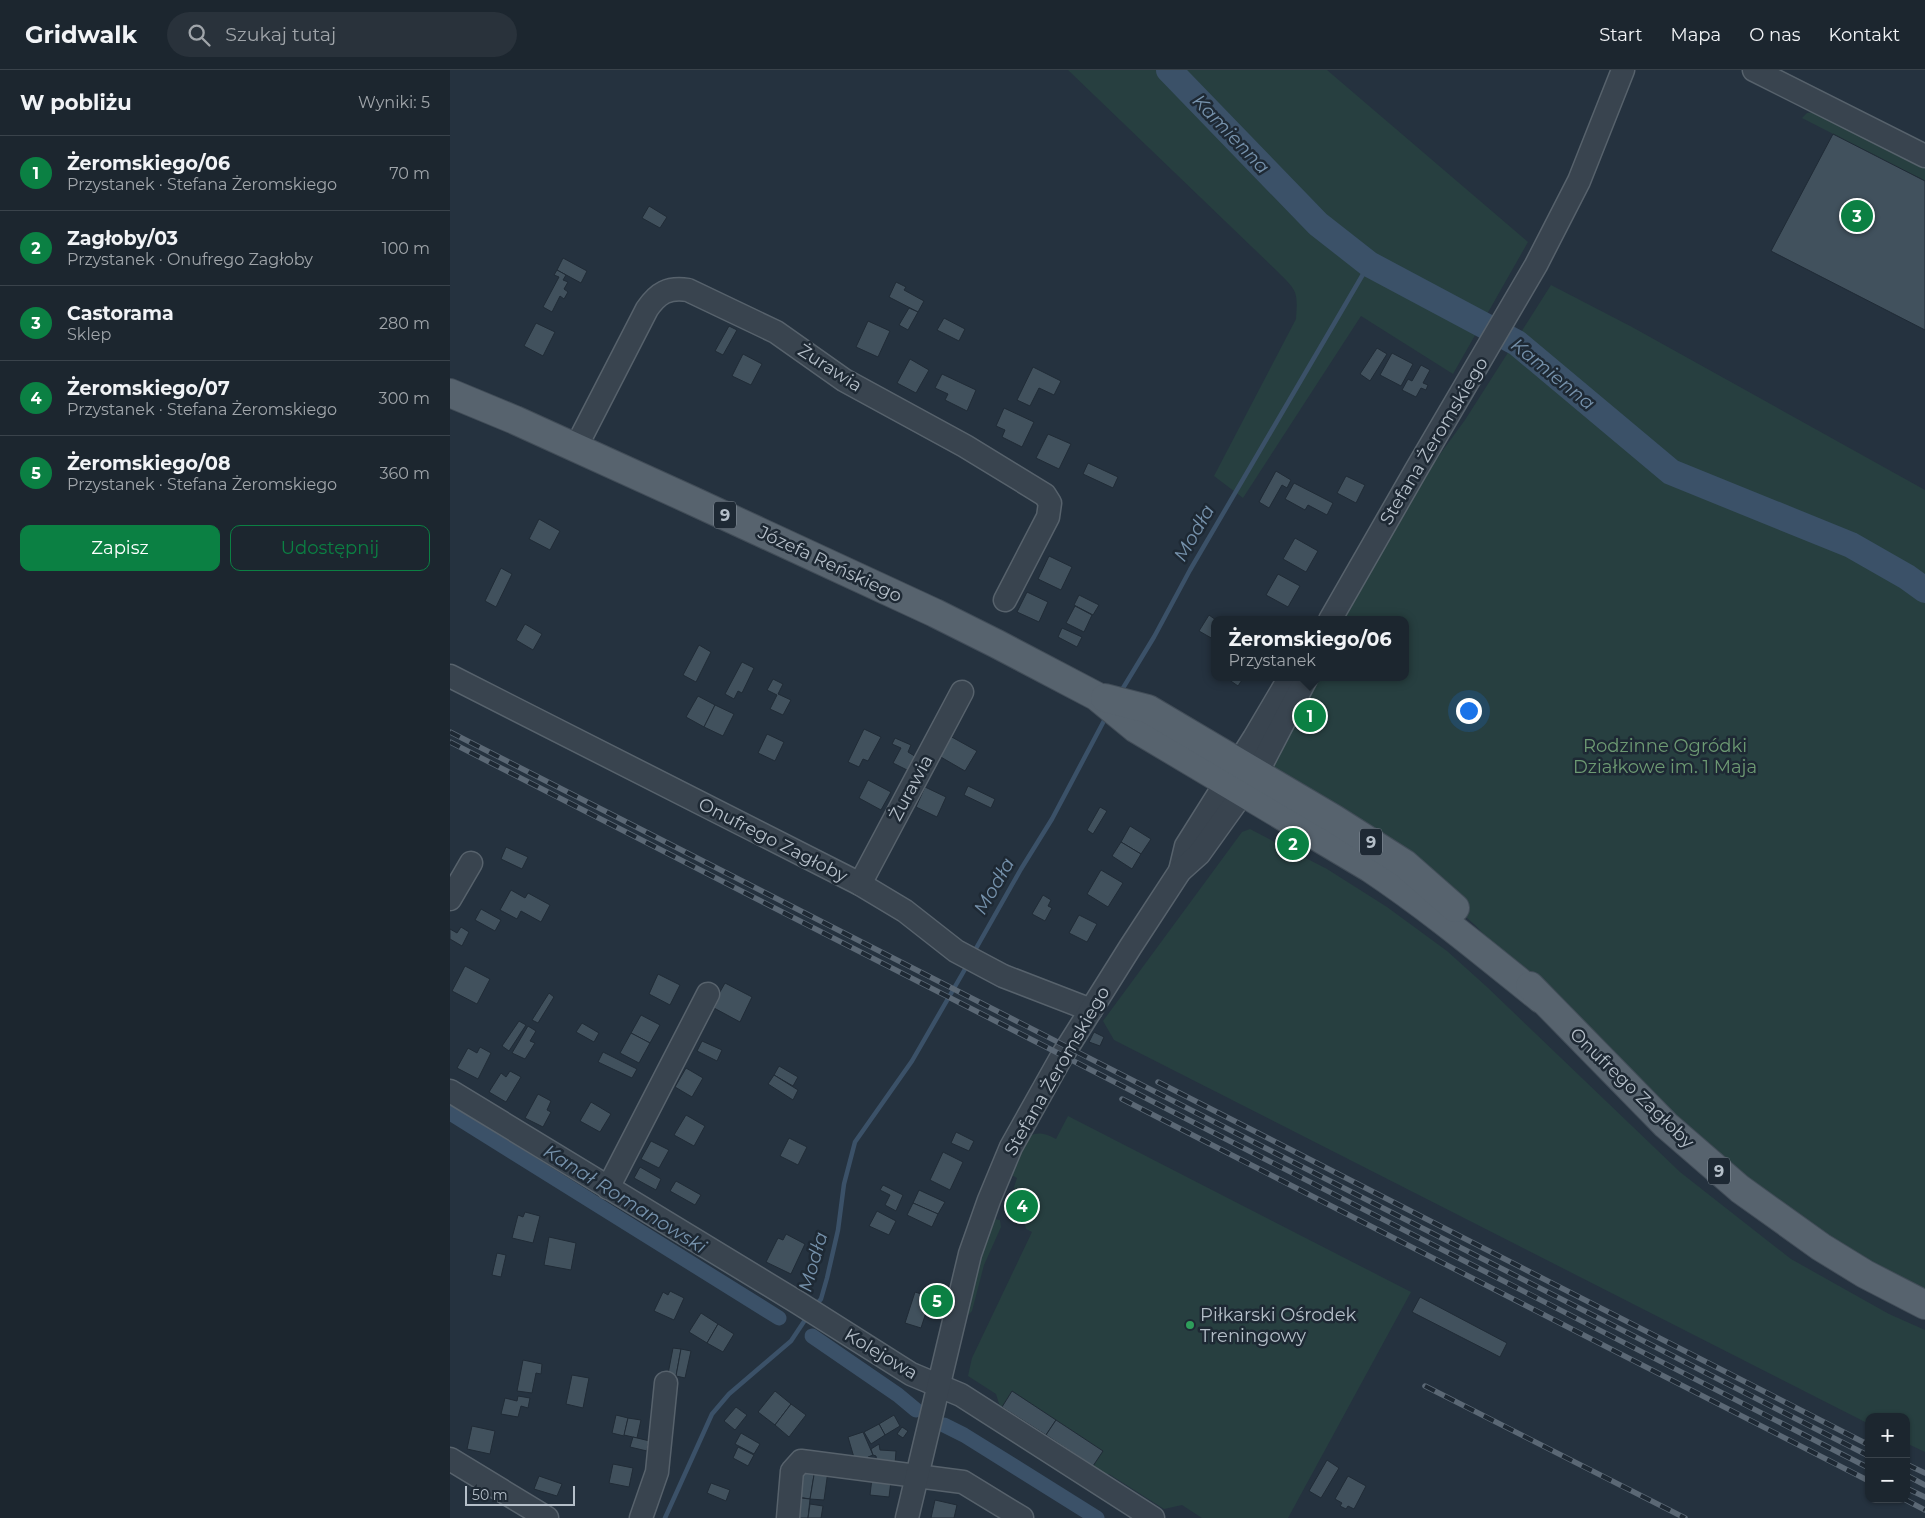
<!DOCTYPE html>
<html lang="pl">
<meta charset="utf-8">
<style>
:root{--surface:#1c262f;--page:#29323b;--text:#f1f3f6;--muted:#a0a5aa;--line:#3a434b;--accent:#0b8043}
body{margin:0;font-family:Montserrat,sans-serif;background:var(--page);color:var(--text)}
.controls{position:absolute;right:15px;bottom:15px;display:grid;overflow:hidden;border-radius:10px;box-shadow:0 1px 4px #0004}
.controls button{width:45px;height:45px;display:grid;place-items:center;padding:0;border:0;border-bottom:1px solid var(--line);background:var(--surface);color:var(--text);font:25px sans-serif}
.scale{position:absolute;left:15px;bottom:12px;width:110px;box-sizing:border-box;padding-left:5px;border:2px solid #b5bfc9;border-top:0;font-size:14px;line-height:18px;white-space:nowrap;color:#b5bfc9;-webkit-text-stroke:4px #1e2934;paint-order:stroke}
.you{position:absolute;left:1018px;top:640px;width:18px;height:18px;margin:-12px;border:4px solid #fff;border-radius:50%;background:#1a73e8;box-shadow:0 0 0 8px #1a73e833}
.badge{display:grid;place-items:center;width:32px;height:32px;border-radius:50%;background:var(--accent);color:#fff;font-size:16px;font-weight:700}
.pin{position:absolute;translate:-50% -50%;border:2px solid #fff;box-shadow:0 1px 5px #0006}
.popup{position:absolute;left:761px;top:546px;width:198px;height:65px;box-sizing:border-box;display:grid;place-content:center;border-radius:10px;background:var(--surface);filter:drop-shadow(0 1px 4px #0005);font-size:16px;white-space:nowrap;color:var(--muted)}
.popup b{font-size:19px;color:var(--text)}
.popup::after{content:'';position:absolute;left:50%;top:100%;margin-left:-10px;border:10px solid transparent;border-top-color:var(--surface)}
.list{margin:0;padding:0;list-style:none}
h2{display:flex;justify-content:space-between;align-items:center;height:65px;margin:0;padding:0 20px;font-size:21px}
h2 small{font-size:16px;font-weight:400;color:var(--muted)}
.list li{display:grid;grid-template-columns:32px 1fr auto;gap:15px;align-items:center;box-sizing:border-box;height:75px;padding:0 20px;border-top:1px solid var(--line)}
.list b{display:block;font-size:19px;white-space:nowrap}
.list p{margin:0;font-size:16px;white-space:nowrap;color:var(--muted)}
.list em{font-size:16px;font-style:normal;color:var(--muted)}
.actions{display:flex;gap:10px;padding:15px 20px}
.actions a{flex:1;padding:11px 0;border:1px solid var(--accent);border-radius:10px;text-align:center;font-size:18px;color:var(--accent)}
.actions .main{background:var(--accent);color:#fff}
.icon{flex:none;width:28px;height:28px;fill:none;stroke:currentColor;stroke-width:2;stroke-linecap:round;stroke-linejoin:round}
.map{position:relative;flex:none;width:1475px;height:1448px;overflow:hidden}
header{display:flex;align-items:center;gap:30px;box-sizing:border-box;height:70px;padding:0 25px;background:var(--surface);border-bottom:1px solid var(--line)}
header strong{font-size:24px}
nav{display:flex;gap:28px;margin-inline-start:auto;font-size:18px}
.search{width:350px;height:45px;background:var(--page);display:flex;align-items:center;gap:12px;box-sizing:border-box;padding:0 18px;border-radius:28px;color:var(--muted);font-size:19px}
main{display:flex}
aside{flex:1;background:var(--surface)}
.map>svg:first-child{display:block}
.green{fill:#273f40}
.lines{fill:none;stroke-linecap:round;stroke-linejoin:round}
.stream{stroke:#3b5168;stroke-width:4.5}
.canal{stroke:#3b5168;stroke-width:15}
.river{stroke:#3b5168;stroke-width:26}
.building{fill:#41515d;stroke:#202b36}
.minor-casing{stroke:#57626c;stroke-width:25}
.major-casing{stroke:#424d58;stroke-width:30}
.minor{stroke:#39444f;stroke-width:22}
.major{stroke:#57636e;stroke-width:28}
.rail-casing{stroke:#5b6875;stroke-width:5.5}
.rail{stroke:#1e2934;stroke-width:4;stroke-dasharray:11;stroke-linecap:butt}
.leisure-dot{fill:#2e9e5b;stroke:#1e2934;stroke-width:2}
.labels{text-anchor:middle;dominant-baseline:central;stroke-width:5;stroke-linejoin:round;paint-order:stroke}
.shield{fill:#1e2934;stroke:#88929c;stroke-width:1}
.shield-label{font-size:16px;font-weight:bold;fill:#b5bfc9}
.street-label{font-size:18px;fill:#b5bfc9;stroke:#1e2934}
.park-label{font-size:18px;fill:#6d9a73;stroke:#1e2934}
.poi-label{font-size:18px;fill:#b5bfc9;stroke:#1e2934;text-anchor:start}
.water-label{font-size:19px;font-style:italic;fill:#7692ac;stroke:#1e2934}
</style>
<header>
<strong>Gridwalk</strong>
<div class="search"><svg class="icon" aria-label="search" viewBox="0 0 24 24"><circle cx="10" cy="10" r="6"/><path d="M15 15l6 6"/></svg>Szukaj tutaj</div>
<nav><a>Start</a><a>Mapa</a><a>O nas</a><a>Kontakt</a></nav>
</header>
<main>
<aside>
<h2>W pobliżu<small>Wyniki: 5</small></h2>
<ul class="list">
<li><span class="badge">1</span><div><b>Żeromskiego/06</b><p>Przystanek · Stefana Żeromskiego</p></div><em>70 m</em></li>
<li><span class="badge">2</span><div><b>Zagłoby/03</b><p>Przystanek · Onufrego Zagłoby</p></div><em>100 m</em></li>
<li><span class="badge">3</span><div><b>Castorama</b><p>Sklep</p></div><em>280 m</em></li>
<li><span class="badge">4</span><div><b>Żeromskiego/07</b><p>Przystanek · Stefana Żeromskiego</p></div><em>300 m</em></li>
<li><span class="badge">5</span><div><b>Żeromskiego/08</b><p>Przystanek · Stefana Żeromskiego</p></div><em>360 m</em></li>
</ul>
<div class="actions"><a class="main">Zapisz</a><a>Udostępnij</a></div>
</aside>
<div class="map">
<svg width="1475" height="1448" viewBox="0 0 1475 1448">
<rect width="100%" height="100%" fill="#25323f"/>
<g class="green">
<path d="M618,0H877L1078,172L1003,304L911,246L793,428L764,406L846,249C848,221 847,221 828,202Z"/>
<polygon points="1363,42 1475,97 1475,111 1352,48 1357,43"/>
<polygon points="1101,215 1182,257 1475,420 1475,1235 1216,1055 1025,855 955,794 807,703 859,607 955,607 955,550 891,550 969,413 1015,350"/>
<polygon points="800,759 877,799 937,837 997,881 1037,917 1230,1102 1341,1189 1439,1244 1475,1260 1475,1382 1456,1373 1456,1347 1419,1347 1419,1354 664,970 653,951 792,762"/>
<path d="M618,1046L961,1222L838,1448H752L732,1435L714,1439L659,1404L655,1405L550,1337L546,1324L518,1306L522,1288L582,1162L576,1159L572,1143L576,1141L572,1130L568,1131L564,1117L567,1108L560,1104C571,1080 574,1051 606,1069Z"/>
<polygon points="544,1149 550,1150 551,1157 534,1195 522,1241 516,1247 531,1185 542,1151"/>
</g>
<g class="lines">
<g class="stream">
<polyline points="670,623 704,567 740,500 919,194"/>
<polyline points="524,882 571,799 602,749 656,647"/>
<polyline points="365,1236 371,1229 377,1208 388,1160 394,1114 405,1072 462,991 518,894"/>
<polyline points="215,1448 262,1344 279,1324 341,1271 357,1247"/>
</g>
<g class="canal">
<polyline points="0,1043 329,1248"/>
<polyline points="362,1266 448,1325 466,1340"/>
<polyline points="494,1355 514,1365 647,1448"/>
</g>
<polyline class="river" points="719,0 868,154 919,194 1067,273 1221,402 1401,475 1457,507 1475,520"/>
</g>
<g class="building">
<polygon points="1383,64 1475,111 1475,260 1321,181"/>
<polygon points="199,136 217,147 210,158 192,148"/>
<polygon points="113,188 137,201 131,213 107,200"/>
<polygon points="107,200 116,205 113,210 118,212 114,219 118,222 114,229 110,226 102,242 93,237 109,207 104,205"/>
<polygon points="446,212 456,217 454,220 474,231 468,242 439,227"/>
<polygon points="459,238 468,242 458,260 449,255"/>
<polygon points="494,248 515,259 509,271 487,260"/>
<polygon points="418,251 440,261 428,287 406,277"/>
<polygon points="86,253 105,262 93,286 74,276"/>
<polygon points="279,256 287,260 273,285 265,281"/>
<polygon points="927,278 937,284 920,311 910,304"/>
<polygon points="942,283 963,294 951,316 930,305"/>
<polygon points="293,284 312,294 301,315 282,306"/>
<polygon points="460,289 479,300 466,323 447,313"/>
<polygon points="971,295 980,300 973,313 978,315 976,320 971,318 966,327 952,320 958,309 962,311"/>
<polygon points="583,297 611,311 604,325 589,318 580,336 567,330"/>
<polygon points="492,304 526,320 517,341 495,330 498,324 485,318"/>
<polygon points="554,338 584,352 572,377 552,367 555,360 546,356"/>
<polygon points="598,364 621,374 609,399 586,388"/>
<polygon points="638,393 668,407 663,418 633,404"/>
<polygon points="826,401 841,410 837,418 832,415 819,438 809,432"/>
<polygon points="896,406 915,415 906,433 887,423"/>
<polygon points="844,413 883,433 877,445 858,435 855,440 835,429"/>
<polygon points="89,449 110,461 100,480 79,469"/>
<polygon points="845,468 868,481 856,502 833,489"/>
<polygon points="599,486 622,497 611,520 588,509"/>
<polygon points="51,498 62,504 46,537 35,531"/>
<polygon points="828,504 850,516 838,537 816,525"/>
<polygon points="577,522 598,532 589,552 567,542"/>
<polygon points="629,525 649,535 643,545 624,535"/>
<polygon points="625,536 642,545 634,562 616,553"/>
<polygon points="759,545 766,550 763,569 749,561"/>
<polygon points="75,554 92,564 83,580 66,570"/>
<polygon points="612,558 632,567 627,577 608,567"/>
<polygon points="249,575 261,582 246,612 233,605"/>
<polygon points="292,592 304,598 292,623 288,621 284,629 275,624"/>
<polygon points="775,607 794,607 788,616"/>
<polygon points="323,609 333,614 328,624 341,630 333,645 320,639 327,625 317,620"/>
<polygon points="248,626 265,635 254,657 236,647"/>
<polygon points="265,635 284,644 273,666 254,657"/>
<polygon points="414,659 431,667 418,691 413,689 409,697 398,692"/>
<polygon points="317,664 334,672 325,691 308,683"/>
<polygon points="500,666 527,681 515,701 489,686"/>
<polygon points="445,668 461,675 458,682 468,688 461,702 443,693 451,678 442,674"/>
<polygon points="418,710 441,722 431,740 409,728"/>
<polygon points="518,716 545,729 541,738 514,725"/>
<polygon points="475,717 496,727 487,747 466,737"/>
<polygon points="650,737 657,741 643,764 637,760"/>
<polygon points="680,756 701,769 691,784 671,772"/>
<polygon points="671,772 691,784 682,799 662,786"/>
<polygon points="56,777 78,787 72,799 51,789"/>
<polygon points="651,800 673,813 658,837 637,824"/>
<polygon points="61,820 75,828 78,823 100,835 91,852 71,841 67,849 50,840"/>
<polygon points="593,825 601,830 598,836 602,838 595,851 582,844"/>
<polygon points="31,839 51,850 45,861 25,850"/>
<polygon points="629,845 647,854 637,872 619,863"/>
<polygon points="11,857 19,862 12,876 0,869 0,859 7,863"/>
<polygon points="15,896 40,909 27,934 2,921"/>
<polygon points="208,904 230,915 220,935 199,924"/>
<polygon points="275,913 302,927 290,952 264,938 268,930 266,929"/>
<polygon points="99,923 104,927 88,953 82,950"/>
<polygon points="191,945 210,955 200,973 181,963"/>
<polygon points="69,951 76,955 59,981 52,976"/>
<polygon points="132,953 149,963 144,972 126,962"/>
<polygon points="78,956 86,961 80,971 85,973 75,989 62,983"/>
<polygon points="644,962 654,967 650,976 639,972"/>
<polygon points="181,963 200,973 189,993 170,983"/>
<polygon points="252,971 272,980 267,991 247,981"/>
<polygon points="30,977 41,983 28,1009 7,998 18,978 27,983"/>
<polygon points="153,982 187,999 182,1008 148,992"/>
<polygon points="329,996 348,1007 343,1016 324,1005"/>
<polygon points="236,998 253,1008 242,1027 225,1017"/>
<polygon points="60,1001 71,1007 56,1032 39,1022 51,1003 56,1007"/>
<polygon points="324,1005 348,1020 343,1030 318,1014"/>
<polygon points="88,1024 101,1031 97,1040 101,1042 93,1057 75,1048"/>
<polygon points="141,1032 161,1044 150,1062 130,1051"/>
<polygon points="236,1045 255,1056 244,1076 224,1065"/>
<polygon points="506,1062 524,1071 519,1081 501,1073"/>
<polygon points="339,1068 357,1077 348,1095 330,1086"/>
<polygon points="201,1071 219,1080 209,1098 191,1089"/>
<polygon points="493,1082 513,1092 500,1120 480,1110"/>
<polygon points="190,1097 211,1109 206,1120 184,1108"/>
<polygon points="226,1111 251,1125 245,1135 220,1121"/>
<polygon points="433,1115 453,1125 446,1141 435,1135 440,1125 430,1120"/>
<polygon points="469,1120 495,1132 488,1144 463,1133"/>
<polygon points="463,1133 488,1144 482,1157 457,1145"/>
<polygon points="427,1141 446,1151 439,1165 419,1156"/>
<polygon points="75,1142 90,1146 83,1173 62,1168 68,1145 73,1147"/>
<polygon points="336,1164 355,1174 341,1204 316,1192 328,1168 333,1170"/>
<polygon points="99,1167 126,1173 121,1200 94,1195"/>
<polygon points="47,1183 56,1185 51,1207 42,1205"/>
<polygon points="220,1221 234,1228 224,1250 204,1241 213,1222 218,1225"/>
<polygon points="465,1222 481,1227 471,1258 455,1253"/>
<polygon points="970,1227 1057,1273 1050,1287 962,1242"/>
<polygon points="251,1243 268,1254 257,1273 239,1262"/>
<polygon points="268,1254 284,1264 273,1282 257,1273"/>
<polygon points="223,1278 231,1279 226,1306 218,1304"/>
<polygon points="231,1279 241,1281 235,1308 226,1306"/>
<polygon points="73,1290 92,1294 91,1304 86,1303 82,1323 67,1321"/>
<polygon points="122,1305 139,1308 133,1338 116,1334"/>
<polygon points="325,1321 341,1334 325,1355 308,1342"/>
<polygon points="562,1321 606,1350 596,1365 552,1337"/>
<polygon points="68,1326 80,1328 78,1338 71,1336 68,1347 51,1344 55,1328 67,1331"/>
<polygon points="341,1334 356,1345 339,1367 325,1355"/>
<polygon points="286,1337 297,1345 285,1360 274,1351"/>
<polygon points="166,1345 178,1348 174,1366 162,1363"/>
<polygon points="444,1345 450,1356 435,1365 429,1354"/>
<polygon points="178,1348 191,1350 187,1368 174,1365"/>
<polygon points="606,1350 653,1381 643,1396 596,1365"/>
<polygon points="429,1354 435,1365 421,1374 414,1362"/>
<polygon points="22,1356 45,1361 40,1384 17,1379"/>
<polygon points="452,1357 458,1361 453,1368 447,1364"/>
<polygon points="413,1362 423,1385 418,1387 419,1391 405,1391 398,1367"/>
<polygon points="291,1363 310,1374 304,1384 285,1374"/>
<polygon points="183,1367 204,1372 203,1375 198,1374 197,1381 180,1377"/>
<polygon points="429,1374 430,1380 446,1381 445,1394 427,1393 426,1386 423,1385 421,1379"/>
<polygon points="288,1377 304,1385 298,1396 283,1388"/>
<polygon points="877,1390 889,1398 871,1428 859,1421"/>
<polygon points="163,1394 183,1398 179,1417 159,1413"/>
<polygon points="353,1397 365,1399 360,1429 348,1427"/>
<polygon points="365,1399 378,1401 374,1430 360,1429"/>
<polygon points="89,1406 112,1414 107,1426 84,1419"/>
<polygon points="898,1406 916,1416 904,1439 898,1436 896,1439 890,1436 892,1433 885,1429"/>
<polygon points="422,1408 441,1411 439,1427 420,1425"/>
<polygon points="261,1413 280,1420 276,1431 257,1423"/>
<polygon points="342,1427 360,1429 358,1448 346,1448"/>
<polygon points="485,1430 507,1435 504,1448 481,1448"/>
<polygon points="360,1434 373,1436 371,1448 358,1448"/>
</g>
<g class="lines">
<g class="minor-casing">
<g id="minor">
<polyline points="1304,0 1475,86"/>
<path d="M126,377L197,239C208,223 218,217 238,220L326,262L394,310L515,376L595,425L600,433L598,447L555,530"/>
<polyline points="880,550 966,400 1086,195 1129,111 1173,0"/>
<polyline points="0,606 410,814 455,841 506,881 553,906 641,940"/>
<polyline points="730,801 736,776 804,668 840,607"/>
<polyline points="410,814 512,622"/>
<polyline points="0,829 21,793"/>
<polyline points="0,1021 347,1232 461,1304 511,1325 703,1448"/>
<polyline points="158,1118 258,924"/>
<polyline points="0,1389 97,1448"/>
<polyline points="191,1448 207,1402 216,1313"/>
<polyline points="338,1448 342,1401 351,1391 513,1412 572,1448"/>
<polyline points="457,1448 520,1184 539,1130 561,1077 612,986 681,876 730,801 749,784 807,703 857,607"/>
</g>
</g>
<g class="major-casing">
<g id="major">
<path d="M0,323L65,350L243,431L485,543L547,574L646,626L685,658L920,798C980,838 1035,884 1091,929"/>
<polyline points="655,628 698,639 884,749 955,794 1005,838"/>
<polyline points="1080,916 1216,1055 1290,1119 1371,1177 1415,1204 1475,1235"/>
</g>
</g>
<use href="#minor" class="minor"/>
<use href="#major" class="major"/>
<g class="rail-casing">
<g id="rail">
<polyline points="0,662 1419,1386"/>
<polyline points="0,672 1419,1398"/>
<polyline points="708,1012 1419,1375"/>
<polyline points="672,1029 1419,1411"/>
<polyline points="975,1316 1235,1448"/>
<polyline points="1456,1394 1475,1403"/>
<polyline points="1456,1405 1475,1415"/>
<polyline points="1456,1418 1475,1427"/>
<polyline points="1454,1429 1475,1440"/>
</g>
</g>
<use href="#rail" class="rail"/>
</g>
<circle class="leisure-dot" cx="740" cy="1255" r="5"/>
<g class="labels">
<g class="shield">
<rect x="264" y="431.5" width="22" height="27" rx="4"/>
<rect x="910" y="758.5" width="22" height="27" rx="4"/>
<rect x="1258" y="1087.5" width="22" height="27" rx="4"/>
</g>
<g class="shield-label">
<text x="275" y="445">9</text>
<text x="921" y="772">9</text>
<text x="1269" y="1101">9</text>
</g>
<g class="street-label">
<text transform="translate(380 298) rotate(33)">Żurawia</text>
<text transform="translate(984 371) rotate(-59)">Stefana Żeromskiego</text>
<text transform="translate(380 494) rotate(25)">Józefa Reńskiego</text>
<text transform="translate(461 718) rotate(-62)">Żurawia</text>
<text transform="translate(323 770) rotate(27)">Onufrego Zagłoby</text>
<text transform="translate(607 1001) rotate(-60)">Stefana Żeromskiego</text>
<text transform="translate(1182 1018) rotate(44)">Onufrego Zagłoby</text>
<text transform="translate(431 1284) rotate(31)">Kolejowa</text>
</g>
<g class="park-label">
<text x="1215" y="676">Rodzinne Ogródki<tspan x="1215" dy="21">Działkowe im. 1 Maja</tspan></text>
</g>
<g class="poi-label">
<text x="750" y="1245">Piłkarski Ośrodek<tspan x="750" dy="21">Treningowy</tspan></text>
</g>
<g class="water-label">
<text transform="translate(781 64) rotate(46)">Kamienna</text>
<text transform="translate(1103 304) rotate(39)">Kamienna</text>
<text transform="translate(744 463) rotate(-60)">Modła</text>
<text transform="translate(544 816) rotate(-60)">Modła</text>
<text transform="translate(175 1129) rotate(32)">Kanał Romanowski</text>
<text transform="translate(363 1192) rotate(-74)">Modła</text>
</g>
</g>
</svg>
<div class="controls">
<button>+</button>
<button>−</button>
</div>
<div class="scale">50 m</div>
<div class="you"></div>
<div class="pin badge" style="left:860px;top:646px">1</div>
<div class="popup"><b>Żeromskiego/06</b>Przystanek</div>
<div class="pin badge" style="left:843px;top:774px">2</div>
<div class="pin badge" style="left:1407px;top:146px">3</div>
<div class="pin badge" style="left:572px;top:1136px">4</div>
<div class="pin badge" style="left:487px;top:1231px">5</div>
</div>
</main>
